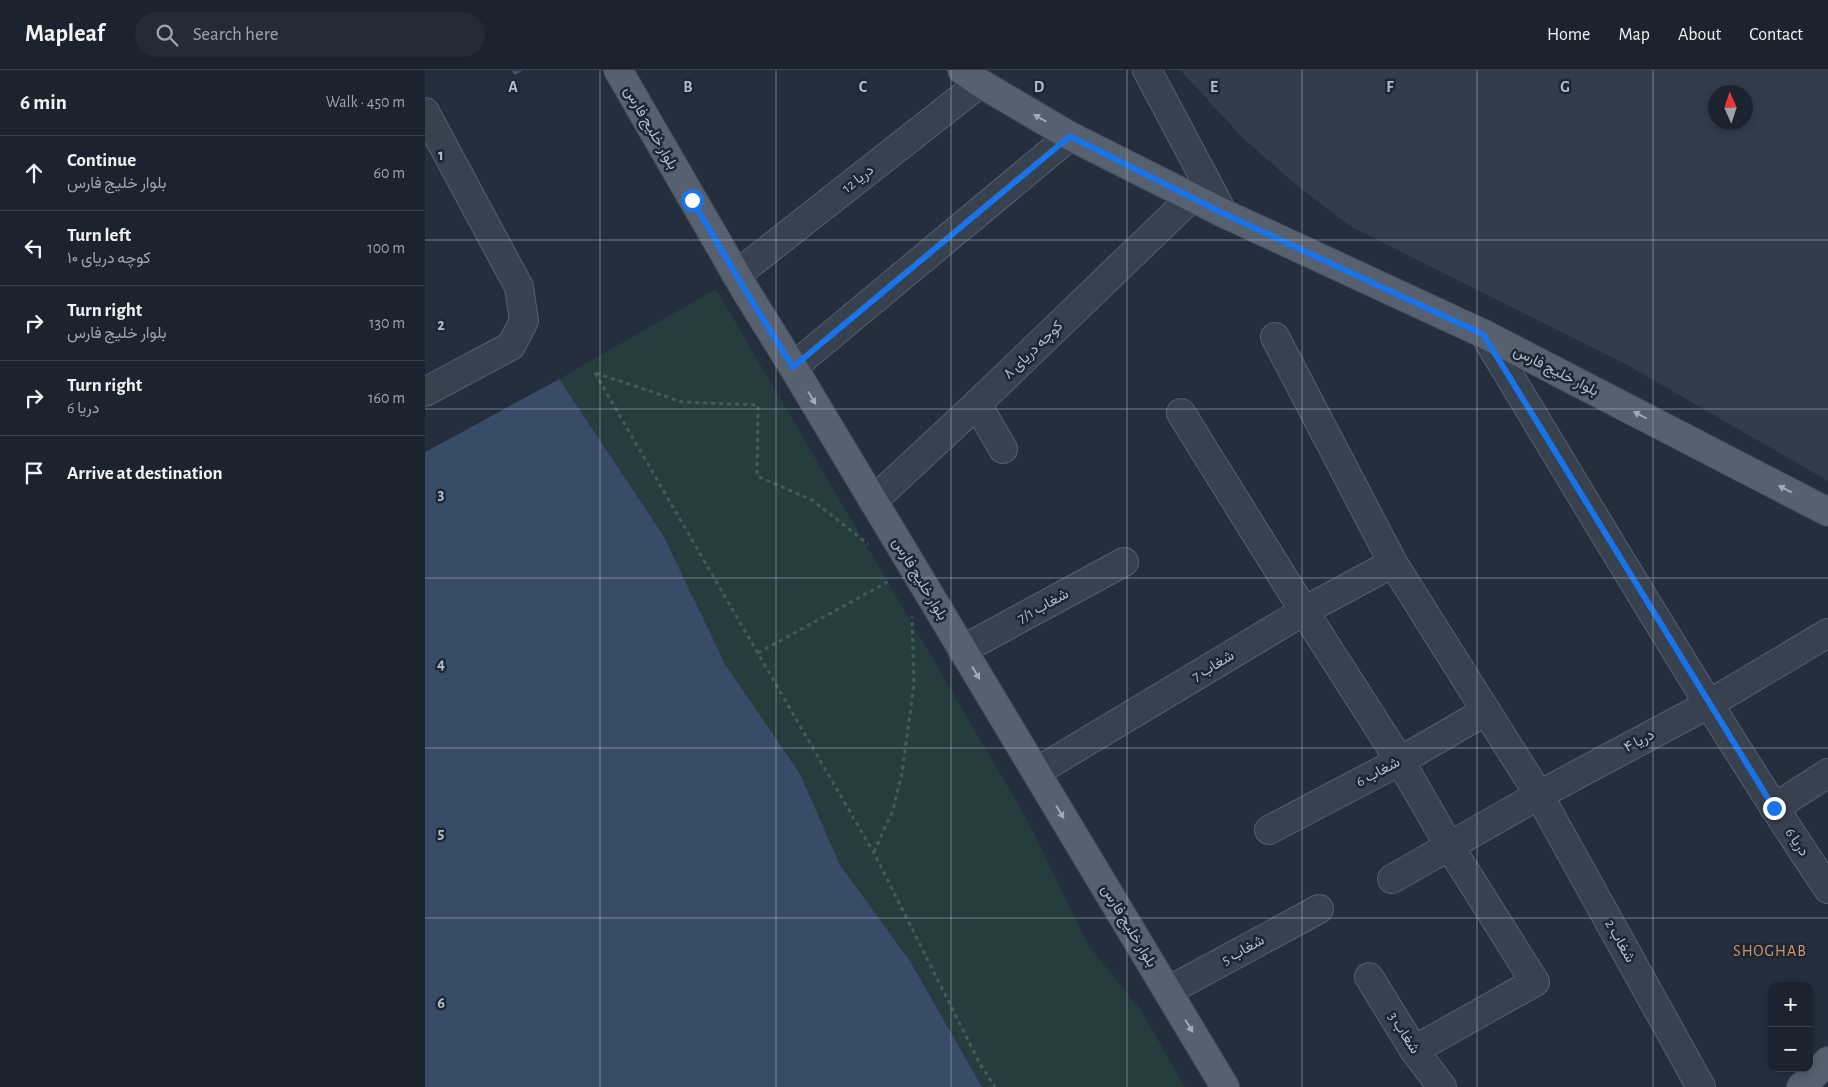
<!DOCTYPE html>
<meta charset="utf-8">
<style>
:root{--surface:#1b232e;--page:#242b36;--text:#f1f3f6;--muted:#a0a4aa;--line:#39404a}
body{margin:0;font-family:"Alegreya Sans",Vazirmatn,sans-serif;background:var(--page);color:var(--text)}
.controls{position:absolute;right:15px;bottom:15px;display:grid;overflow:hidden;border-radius:10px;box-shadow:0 2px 12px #0003}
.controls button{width:45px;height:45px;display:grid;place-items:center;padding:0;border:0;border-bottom:1px solid var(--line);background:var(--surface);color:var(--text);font:25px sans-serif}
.compass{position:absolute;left:1283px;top:15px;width:45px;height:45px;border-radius:50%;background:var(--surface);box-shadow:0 2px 12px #0003;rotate:357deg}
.stop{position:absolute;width:15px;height:15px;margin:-11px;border:4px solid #1a73e8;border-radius:50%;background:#fff}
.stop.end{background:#1a73e8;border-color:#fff;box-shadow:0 1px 5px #0008}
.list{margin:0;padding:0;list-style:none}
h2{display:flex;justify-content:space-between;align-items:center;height:65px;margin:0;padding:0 20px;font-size:21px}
h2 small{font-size:16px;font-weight:400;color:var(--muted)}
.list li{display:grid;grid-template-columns:32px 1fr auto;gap:15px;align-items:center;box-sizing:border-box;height:75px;padding:0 20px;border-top:1px solid var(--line)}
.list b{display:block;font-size:19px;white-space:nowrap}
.list p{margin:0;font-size:16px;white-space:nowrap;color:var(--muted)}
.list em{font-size:16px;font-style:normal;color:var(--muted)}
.icon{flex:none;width:28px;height:28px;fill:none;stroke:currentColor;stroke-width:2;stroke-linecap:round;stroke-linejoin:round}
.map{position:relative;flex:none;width:1403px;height:1017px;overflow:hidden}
header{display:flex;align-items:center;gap:30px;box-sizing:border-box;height:70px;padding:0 25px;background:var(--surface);border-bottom:1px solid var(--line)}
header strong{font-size:24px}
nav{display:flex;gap:28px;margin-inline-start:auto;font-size:18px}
.search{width:350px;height:45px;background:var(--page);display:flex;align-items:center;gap:12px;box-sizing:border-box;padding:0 18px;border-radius:28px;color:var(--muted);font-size:19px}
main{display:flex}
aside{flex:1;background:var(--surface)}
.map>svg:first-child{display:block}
.airport{fill:#323c4b;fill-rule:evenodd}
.green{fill:#263c3f}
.water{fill:#394c67}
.pier{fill:#242f3e}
.building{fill:#455162;stroke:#1f2835}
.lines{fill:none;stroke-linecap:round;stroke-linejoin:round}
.minor-casing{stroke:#565f6c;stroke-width:30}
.major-casing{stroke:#414a57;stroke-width:30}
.path{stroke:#44595c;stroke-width:3;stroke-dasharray:4 4;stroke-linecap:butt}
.minor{stroke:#38414e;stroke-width:28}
.major{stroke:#56606e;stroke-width:28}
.oneway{fill:#a1aab7}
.route{stroke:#1a73e8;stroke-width:6}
.grid{fill:none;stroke:#b4bcc9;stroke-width:1;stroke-opacity:0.55}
.labels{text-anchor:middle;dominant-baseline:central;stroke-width:5;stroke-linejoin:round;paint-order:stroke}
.street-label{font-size:15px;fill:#b4bcc9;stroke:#1d2633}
.neighbourhood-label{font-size:16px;letter-spacing:1px;fill:#d59563;stroke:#1d2633}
.grid-label{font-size:16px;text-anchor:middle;font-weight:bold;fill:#b4bcc9;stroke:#1d2633;stroke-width:5;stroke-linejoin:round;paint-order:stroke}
</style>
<header>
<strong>Mapleaf</strong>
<div class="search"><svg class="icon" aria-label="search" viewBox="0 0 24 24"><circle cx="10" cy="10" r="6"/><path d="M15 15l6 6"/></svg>Search here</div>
<nav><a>Home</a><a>Map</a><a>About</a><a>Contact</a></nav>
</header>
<main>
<aside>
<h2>6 min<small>Walk · 450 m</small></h2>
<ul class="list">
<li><svg class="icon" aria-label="ahead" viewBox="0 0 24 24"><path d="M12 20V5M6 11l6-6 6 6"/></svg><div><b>Continue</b><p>بلوار خلیج ‌فارس</p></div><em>60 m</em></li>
<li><svg class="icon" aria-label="left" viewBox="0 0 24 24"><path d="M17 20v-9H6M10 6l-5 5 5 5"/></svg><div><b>Turn left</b><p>کوچه دریای ۱۰</p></div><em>100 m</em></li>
<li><svg class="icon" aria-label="right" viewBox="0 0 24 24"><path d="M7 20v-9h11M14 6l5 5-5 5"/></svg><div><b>Turn right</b><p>بلوار خلیج‌ فارس</p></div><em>130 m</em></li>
<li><svg class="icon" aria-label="right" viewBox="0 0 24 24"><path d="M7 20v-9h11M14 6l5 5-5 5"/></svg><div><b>Turn right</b><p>دریا 6</p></div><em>160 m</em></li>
<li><svg class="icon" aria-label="arrive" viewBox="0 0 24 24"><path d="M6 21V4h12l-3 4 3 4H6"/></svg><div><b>Arrive at destination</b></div></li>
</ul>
</aside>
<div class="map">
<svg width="1403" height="1017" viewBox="0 0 1403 1017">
<rect width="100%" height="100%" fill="#242f3e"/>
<path class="airport" d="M755,0H1403V411L1204,296L925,156L870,114L818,68ZM1290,22H1320V52H1290Z"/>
<polygon class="green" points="291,219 604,753 663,875 715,939 760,1017 557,1017 485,891 415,795 375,704 300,594 238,465 134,309"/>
<polygon class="water" points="134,309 238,465 300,594 375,704 415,795 485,891 557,1017 0,1017 0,382"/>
<polygon class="pier" points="133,307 136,308 0,382 0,379"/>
<polygon class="building" points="86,0 100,0 89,6"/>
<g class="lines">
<g class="minor-casing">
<g id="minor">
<polyline points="722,0 798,143"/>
<polyline points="0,42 94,217 99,251 86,276 0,322"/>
<polyline points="311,205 555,13"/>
<path d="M1059,264C1172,450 1282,638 1403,819"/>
<polyline points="850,267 968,493 1114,725 1276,1017"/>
<polyline points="368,297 645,66"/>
<polyline points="552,334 578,379"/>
<polyline points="756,343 879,541 975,691 1025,777 1110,912 989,980"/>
<polyline points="448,431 552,334 766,128"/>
<polyline points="537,580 699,492"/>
<polyline points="611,702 879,541 968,493"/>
<polyline points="1349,738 1403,703"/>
<polyline points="844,760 975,691 1061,641"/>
<polyline points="967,809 1114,725 1284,634 1403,563"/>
<polyline points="944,907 989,980 1017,1017"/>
<polyline points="743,921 894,839"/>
</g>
</g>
<g class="major-casing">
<g id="major">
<polyline points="193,0 322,223 368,297 800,1017"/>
<polyline points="537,0 555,13 645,66 798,143 1059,264 1403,442"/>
<polyline points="1376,1017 1403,991"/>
</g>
</g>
<g class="path">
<polyline points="170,303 449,783 555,994 570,1017"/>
<polyline points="171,303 257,332 333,335 332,406 387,430 443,474"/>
<polyline points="333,583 466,510"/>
<polyline points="449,782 468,740 477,703 489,614 487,547"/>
</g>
<use href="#minor" class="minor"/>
<use href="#major" class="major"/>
</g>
<defs><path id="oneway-solid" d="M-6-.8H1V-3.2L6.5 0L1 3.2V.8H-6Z" transform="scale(1.25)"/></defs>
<g class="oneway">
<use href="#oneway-solid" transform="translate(615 48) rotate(-150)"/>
<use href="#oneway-solid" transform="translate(387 328) rotate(59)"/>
<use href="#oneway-solid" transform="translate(1215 345) rotate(-153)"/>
<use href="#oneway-solid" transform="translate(1360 419) rotate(-153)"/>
<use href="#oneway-solid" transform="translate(551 603) rotate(59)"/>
<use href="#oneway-solid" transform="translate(635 742) rotate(59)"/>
<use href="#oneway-solid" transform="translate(764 956) rotate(59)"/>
</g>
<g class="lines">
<polyline class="route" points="267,130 322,223 368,297 645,66 798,143 1058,264 1349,738"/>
</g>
<path class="grid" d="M175,0V1017M351,0V1017M526,0V1017M702,0V1017M877,0V1017M1052,0V1017M1228,0V1017M0,170H1403M0,339H1403M0,508H1403M0,678H1403M0,848H1403"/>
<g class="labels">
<g class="street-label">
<text transform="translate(226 58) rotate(60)">بلوار خلیج ‌فارس</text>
<text transform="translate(433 109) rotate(-38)">دریا 12</text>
<text transform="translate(608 280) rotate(-44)">کوچه دریای ۸</text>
<text transform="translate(1131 301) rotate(27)">بلوار خلیج‌ فارس</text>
<text transform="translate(495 509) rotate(59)">بلوار خلیج ‌فارس</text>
<text transform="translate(618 536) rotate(-29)">شغاب 7/1</text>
<text transform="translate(788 596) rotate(-31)">شغاب 7</text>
<text transform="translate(1214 671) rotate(-28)">دریا ۴</text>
<text transform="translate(953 702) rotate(-28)">شغاب 6</text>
<text transform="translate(1372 772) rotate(56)">دریا 6</text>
<text transform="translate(704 856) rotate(59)">بلوار خلیج ‌فارس</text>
<text transform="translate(1195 871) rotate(61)">شغاب 2</text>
<text transform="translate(818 880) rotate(-29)">شغاب 5</text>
<text transform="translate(979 963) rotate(57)">شغاب 3</text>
</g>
<g class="neighbourhood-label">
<text x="1345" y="881">SHOGHAB</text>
</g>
</g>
<g class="grid-label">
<text x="88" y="22">A</text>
<text x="263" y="22">B</text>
<text x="438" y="22">C</text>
<text x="614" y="22">D</text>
<text x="789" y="22">E</text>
<text x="965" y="22">F</text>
<text x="1140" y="22">G</text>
<text x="16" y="90">1</text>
<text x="16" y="260">2</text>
<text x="16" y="429">3</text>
<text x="16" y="599">4</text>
<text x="16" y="768">5</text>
<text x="16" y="938">6</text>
</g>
</svg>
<div class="controls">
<button>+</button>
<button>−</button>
</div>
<svg class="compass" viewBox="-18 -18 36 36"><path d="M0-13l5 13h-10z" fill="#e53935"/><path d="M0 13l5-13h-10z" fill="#a0a4aa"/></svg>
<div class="stop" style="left:267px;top:130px"></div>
<div class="stop end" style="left:1349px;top:738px"></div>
</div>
</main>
